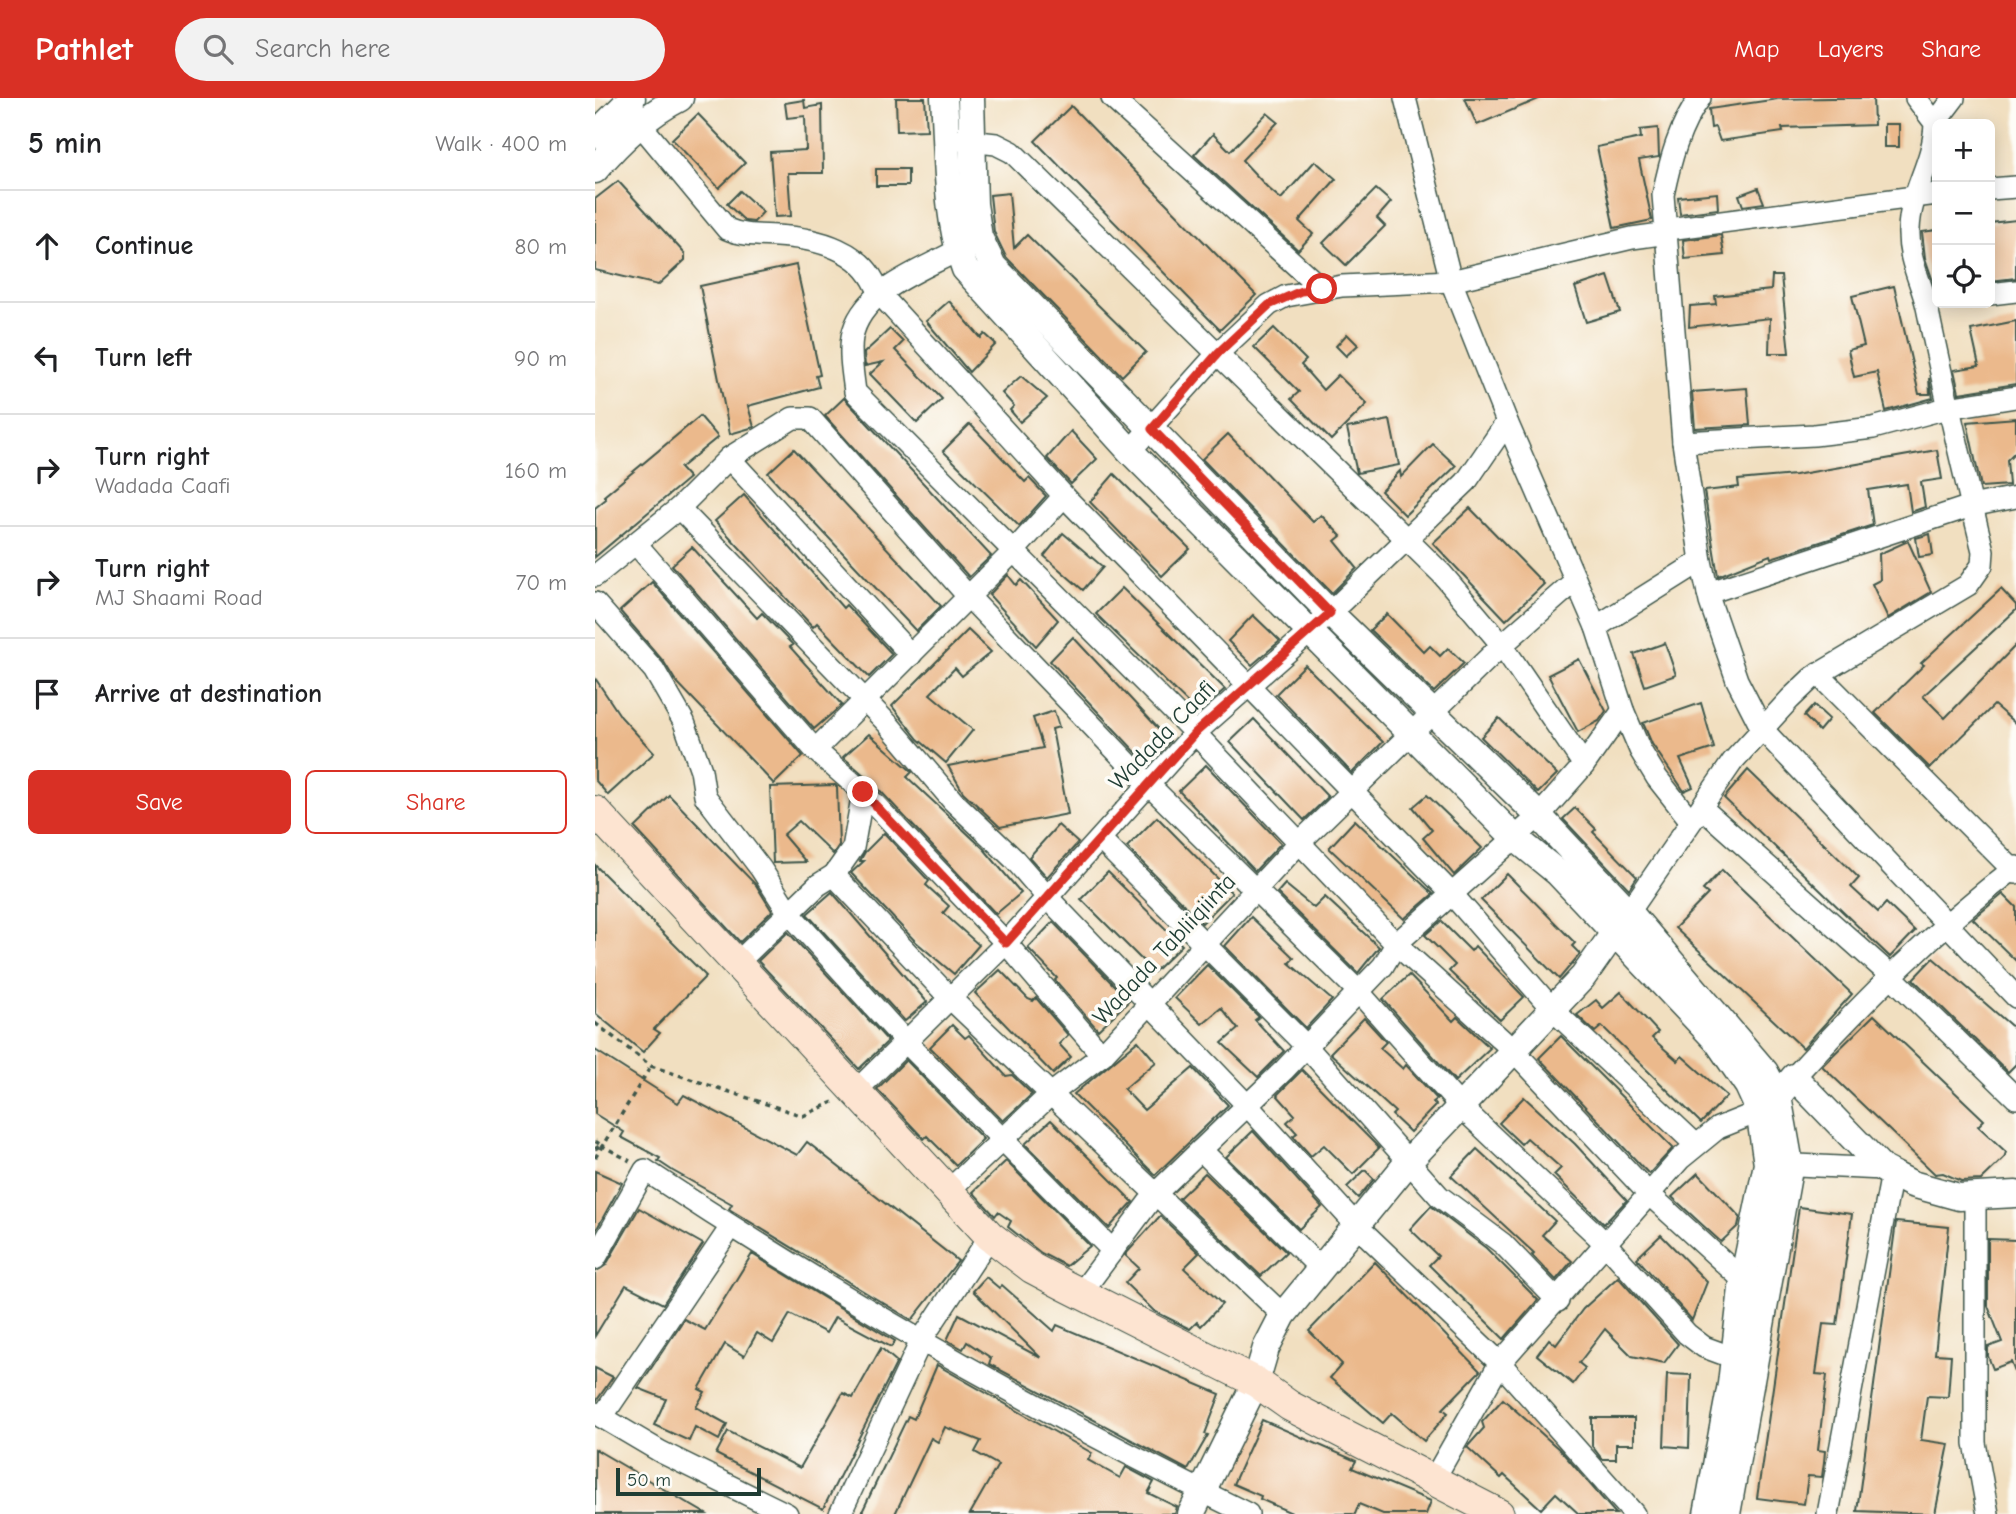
<!DOCTYPE html>
<meta charset="utf-8">
<style>
:root{--surface:#fff;--page:#f2f2f2;--text:#202124;--muted:#757577;--line:#e0e0e0;--accent:#d93025}
body{margin:0;font-family:"Comic Neue",sans-serif;background:var(--page);color:var(--text)}
.controls{position:absolute;right:21px;top:21px;display:grid;overflow:hidden;border-radius:10px;box-shadow:0 4px 18px #0003}
.controls button{width:63px;height:63px;display:grid;place-items:center;padding:0;border:0;border-bottom:2px solid var(--line);background:var(--surface);color:var(--text);font:35px sans-serif}
.scale{position:absolute;left:21px;bottom:18px;width:145px;box-sizing:border-box;padding-left:7px;border:4px solid #1f3d34;border-top:0;font-size:19px;line-height:24px;white-space:nowrap;color:#1f3d34;-webkit-text-stroke:5px #fdfcf7;paint-order:stroke}
.stop{position:absolute;width:21px;height:21px;margin:-16px;border:5px solid #d93025;border-radius:50%;background:#fff}
.stop.end{background:#d93025;border-color:#fff;box-shadow:0 2px 7px #0008}
.list{margin:0;padding:0;list-style:none}
h2{display:flex;justify-content:space-between;align-items:center;height:91px;margin:0;padding:0 28px;font-size:30px}
h2 small{font-size:23px;font-weight:400;color:var(--muted)}
.list li{display:grid;grid-template-columns:46px 1fr auto;gap:21px;align-items:center;box-sizing:border-box;height:112px;padding:0 28px;border-top:2px solid var(--line)}
.list b{display:block;font-size:26px;white-space:nowrap}
.list p{margin:0;font-size:23px;white-space:nowrap;color:var(--muted)}
.list em{font-size:23px;font-style:normal;color:var(--muted)}
.actions{display:flex;gap:14px;padding:21px 28px}
.actions a{flex:1;padding:16px 0;border:2px solid var(--accent);border-radius:10px;text-align:center;font-size:24px;color:var(--accent)}
.actions .main{background:var(--accent);color:#fff}
.icon{flex:none;width:38px;height:38px;fill:none;stroke:currentColor;stroke-width:2;stroke-linecap:round;stroke-linejoin:round}
.map{position:relative;flex:none;width:1421px;height:1416px;overflow:hidden}
header{display:flex;align-items:center;gap:42px;box-sizing:border-box;height:98px;padding:0 35px;background:var(--accent);color:#fff}
header strong{font-size:33px}
nav{display:flex;gap:38px;margin-inline-start:auto;font-size:24px}
.search{width:490px;height:63px;background:var(--page);display:flex;align-items:center;gap:18px;box-sizing:border-box;padding:0 24px;border-radius:38px;color:var(--muted);font-size:26px}
main{display:flex}
aside{flex:1;background:var(--surface)}
.map>svg:first-child{display:block}
.building{fill:#ebb98c}
.lines{fill:none;stroke-linecap:round;stroke-linejoin:round}
.minor-casing{stroke:#3e5549;stroke-width:24}
.tertiary-casing{stroke:#3e5549;stroke-width:29}
.secondary-casing{stroke:#3e5549;stroke-width:32}
.path{stroke:#3e5549;stroke-width:3.5;stroke-dasharray:5 5;stroke-linecap:butt}
.minor{stroke:#fff;stroke-width:21}
.tertiary{stroke:#fff;stroke-width:26}
.secondary{stroke:#fde4d1;stroke-width:30}
.route{stroke:#d93025;stroke-width:9}
.labels{text-anchor:middle;dominant-baseline:central;stroke-width:7;stroke-linejoin:round;paint-order:stroke}
.street-label{font-size:24px;fill:#1f3d34;stroke:#fdfcf7}
</style>
<header>
<strong>Pathlet</strong>
<div class="search"><svg class="icon" aria-label="search" viewBox="0 0 24 24"><circle cx="10" cy="10" r="6"/><path d="M15 15l6 6"/></svg>Search here</div>
<nav><a>Map</a><a>Layers</a><a>Share</a></nav>
</header>
<main>
<aside>
<h2>5 min<small>Walk · 400 m</small></h2>
<ul class="list">
<li><svg class="icon" aria-label="ahead" viewBox="0 0 24 24"><path d="M12 20V5M6 11l6-6 6 6"/></svg><div><b>Continue</b></div><em>80 m</em></li>
<li><svg class="icon" aria-label="left" viewBox="0 0 24 24"><path d="M17 20v-9H6M10 6l-5 5 5 5"/></svg><div><b>Turn left</b></div><em>90 m</em></li>
<li><svg class="icon" aria-label="right" viewBox="0 0 24 24"><path d="M7 20v-9h11M14 6l5 5-5 5"/></svg><div><b>Turn right</b><p>Wadada Caafi</p></div><em>160 m</em></li>
<li><svg class="icon" aria-label="right" viewBox="0 0 24 24"><path d="M7 20v-9h11M14 6l5 5-5 5"/></svg><div><b>Turn right</b><p>MJ Shaami Road</p></div><em>70 m</em></li>
<li><svg class="icon" aria-label="arrive" viewBox="0 0 24 24"><path d="M6 21V4h12l-3 4 3 4H6"/></svg><div><b>Arrive at destination</b></div></li>
</ul>
<div class="actions"><a class="main">Save</a><a>Share</a></div>
</aside>
<div class="map">
<svg width="1421" height="1416" viewBox="0 0 1421 1416">
<rect width="100%" height="100%" fill="#fdfcf7"/>
<filter id="ink" filterUnits="userSpaceOnUse"><feTurbulence type="fractalNoise" baseFrequency=".0143" numOctaves="2"/><feDisplacementMap in="SourceGraphic" scale="14" xChannelSelector="R" yChannelSelector="G"/><feConvolveMatrix kernelMatrix="1 2 1 2 8 2 1 2 1" color-interpolation-filters="sRGB"/></filter>
<filter id="wash" filterUnits="userSpaceOnUse"><feTurbulence type="fractalNoise" baseFrequency=".00686" numOctaves="4" result="noise"/><feDisplacementMap in="SourceGraphic" scale="28" xChannelSelector="R" yChannelSelector="G"/><feGaussianBlur stdDeviation="1.57" result="paint"/><feColorMatrix in="noise" values="0 0 0 0 0 0 0 0 0 0 0 0 0 0 0 0 0 1.4 0 .05"/><feComposite in="paint" operator="in"/></filter>
<g filter="url(#wash)">
<rect width="100%" height="100%" fill="#f1dfc0"/>
<g id="blocks">
<g class="building">
<polygon points="301,0 330,0 332,32 302,33"/>
<polygon points="870,0 946,0 882,27"/>
<polygon points="1235,0 1278,0 1279,27 1187,30 1188,34 1125,43 1120,29 1116,30 1114,11 1183,1"/>
<polygon points="209,2 210,10 227,7 228,75 193,75 196,118 180,119 175,54 211,52 210,18 192,20 190,5"/>
<polygon points="476,8 661,197 625,232 440,43"/>
<polygon points="672,15 683,24 647,62 673,90 686,101 720,63 741,81 704,123 718,136 703,152 599,57 618,36 635,53"/>
<polygon points="103,16 150,65 124,90 77,41"/>
<rect x="1289" y="26" width="15" height="23"/>
<polygon points="1063,30 1064,59 1044,62 1057,122 1019,130 1002,49 1046,40 1045,32"/>
<rect x="281" y="71" width="32" height="17"/>
<polygon points="23,83 90,156 90,162 63,187 0,172 0,101"/>
<polygon points="1163,90 1169,105 1148,108 1144,97"/>
<polygon points="781,91 796,104 782,120 790,128 751,167 728,145"/>
<polygon points="145,93 168,114 159,124 150,123 132,106"/>
<polygon points="414,95 419,150 432,137 551,254 527,278 411,159 399,134 395,97"/>
<polygon points="1122,95 1123,111 1085,116 1083,99"/>
<polygon points="1421,122 1421,180 1395,183 1395,125"/>
<polygon points="1342,132 1342,192 1341,192 1330,160 1327,134"/>
<polygon points="1126,137 1129,157 1090,161 1088,142"/>
<polygon points="201,167 225,277 221,278 224,289 153,308 159,329 135,336 105,188"/>
<polygon points="1013,178 1025,214 991,224 980,189"/>
<polygon points="1177,178 1186,178 1194,255 1174,255 1175,220 1094,229 1095,208 1121,206 1120,198 1176,192"/>
<polygon points="1299,188 1324,296 1335,296 1334,280 1338,300 1291,313 1282,274 1259,279 1253,252 1269,248 1257,198"/>
<polygon points="354,203 386,240 390,236 401,246 374,274 331,223"/>
<polygon points="1421,223 1421,286 1364,295 1359,272 1384,268 1376,232"/>
<polygon points="679,230 711,262 706,267 728,292 743,277 772,306 736,342 696,301 704,294 659,249"/>
<polygon points="295,231 308,244 300,252 347,301 322,325 275,276 288,264 270,268 269,255"/>
<polygon points="752,236 763,247 751,258 741,248"/>
<polygon points="426,278 452,300 425,324 415,312 419,308 407,295"/>
<polygon points="1152,290 1155,327 1100,330 1097,294"/>
<polygon points="249,300 396,458 374,479 230,318"/>
<polygon points="105,318 123,339 85,370 94,380 0,459 0,410 11,401 9,398"/>
<polygon points="1421,320 1421,353 1412,362 1414,387 1386,389 1372,324"/>
<polygon points="795,322 804,367 762,375 752,330"/>
<polygon points="375,326 430,384 434,380 451,398 424,428 348,353"/>
<polygon points="476,333 502,361 476,386 452,360"/>
<polygon points="633,336 718,424 726,417 746,438 740,443 762,470 737,495 607,361"/>
<polygon points="838,346 861,368 810,417 786,393 805,373 806,379"/>
<polygon points="199,351 346,508 321,533 173,375"/>
<polygon points="1342,352 1347,381 1326,384 1330,409 1316,414 1312,386 1273,392 1278,427 1176,460 1175,457 1123,478 1109,393 1144,389 1143,382 1200,377"/>
<polygon points="519,376 595,451 567,478 495,404"/>
<polygon points="149,397 248,510 251,507 297,556 274,579 222,525 218,529 120,423"/>
<polygon points="875,410 949,486 911,522 838,445"/>
<polygon points="468,435 508,469 488,492 449,458"/>
<polygon points="1335,436 1338,457 1324,459 1321,440"/>
<polygon points="1313,443 1336,494 1293,520 1277,486 1285,482 1284,456"/>
<polygon points="97,449 162,520 167,515 198,547 195,549 247,607 219,631 77,467"/>
<polygon points="413,477 421,487 426,482 463,522 441,548 394,497"/>
<polygon points="57,484 208,658 179,686 80,582 69,564 25,513"/>
<polygon points="527,490 630,591 603,615 501,516"/>
<polygon points="1406,491 1421,507 1421,512 1328,598 1350,620 1421,547 1421,626 1399,607 1335,670 1280,615 1329,567 1326,565"/>
<polygon points="792,516 829,554 835,548 845,558 853,550 869,565 839,594 775,532"/>
<polygon points="658,517 685,543 657,567 633,543"/>
<polygon points="373,532 396,554 367,578 360,570 335,596 378,632 351,665 323,641 297,608"/>
<polygon points="478,539 575,643 553,667 455,563"/>
<polygon points="1070,545 1081,577 1050,588 1039,556"/>
<polygon points="984,561 1011,613 1004,623 983,634 953,577"/>
<polygon points="710,567 788,644 757,675 681,596"/>
<polygon points="0,580 26,619 59,655 13,697 0,682"/>
<polygon points="1106,605 1119,650 1085,661 1098,689 1089,693 1057,646 1048,625"/>
<polygon points="1219,607 1234,621 1224,633 1209,618"/>
<polygon points="459,613 464,629 457,631 473,716 405,729 368,694 353,668 448,650 438,620"/>
<polygon points="904,620 962,676 943,695 886,639"/>
<polygon points="659,621 733,699 709,722 635,644"/>
<polygon points="274,636 314,671 317,674 312,679 389,751 426,795 401,816 278,685 248,659"/>
<polygon points="611,667 686,745 660,773 584,693"/>
<polygon points="1153,672 1264,780 1256,789 1283,814 1291,805 1320,833 1295,859 1129,700"/>
<polygon points="240,687 242,689 244,747 238,756 204,723 188,737 211,764 178,765 175,689"/>
<polygon points="74,697 161,787 177,813 145,844 40,730"/>
<polygon points="832,697 887,750 859,777 828,740 837,732 818,709"/>
<polygon points="980,710 1001,731 998,734 1042,779 1034,791 968,721"/>
<polygon points="562,719 637,795 607,825 532,749"/>
<polygon points="760,722 838,796 809,821 734,750"/>
<polygon points="463,727 483,745 452,779 434,759"/>
<polygon points="289,735 334,783 331,787 354,808 348,815 384,847 359,876 321,844 256,775 269,763 265,763 270,754"/>
<polygon points="0,767 111,878 59,931 65,935 48,954 0,915"/>
<polygon points="1127,772 1257,896 1208,950 1080,830 1113,796 1108,792"/>
<polygon points="513,774 587,847 559,874 486,801"/>
<polygon points="912,776 980,845 977,848 985,856 964,881 886,802"/>
<polygon points="690,786 719,810 730,799 784,849 763,875 682,795"/>
<polygon points="237,794 332,904 310,923 212,816"/>
<polygon points="1408,796 1421,809 1421,863 1378,821"/>
<polygon points="656,819 699,860 694,865 737,902 711,930 630,848"/>
<polygon points="846,823 876,853 880,848 929,899 905,922 854,873 860,867 830,837"/>
<polygon points="458,824 534,903 503,932 460,882 462,880 433,850"/>
<polygon points="193,834 293,943 264,971 163,863"/>
<polygon points="1338,860 1421,932 1421,966 1413,974 1318,881"/>
<polygon points="612,867 664,919 660,922 689,953 663,979 627,945 643,931 626,910 607,926 580,900"/>
<polygon points="405,872 433,901 438,903 441,900 473,937 464,946 476,959 458,976 380,895"/>
<polygon points="814,877 858,923 862,919 895,950 860,983 788,901"/>
<polygon points="1026,894 1063,934 1057,940 1083,963 1087,958 1132,998 1106,1025 1007,928 1000,934 982,917 1001,902 1008,910"/>
<polygon points="1279,917 1389,1022 1383,1028 1411,1054 1409,1060 1386,1082 1366,1083 1348,1075 1340,1076 1227,968"/>
<polygon points="769,920 791,944 785,950 808,971 811,967 842,1001 838,1004 841,1007 815,1034 797,1017 800,1014 735,955"/>
<polygon points="357,927 370,940 374,937 411,978 417,977 437,996 408,1023 335,949"/>
<polygon points="966,938 1078,1050 1054,1076 944,960"/>
<polygon points="543,943 561,964 529,991 549,1012 598,970 633,1007 560,1077 479,996"/>
<polygon points="0,952 83,1005 89,997 202,1057 212,1044 363,1163 317,1222 278,1199 134,1111 137,1106 78,1073 63,1063 65,1060 26,1039 29,1034 0,1016"/>
<polygon points="311,962 388,1041 361,1067 332,1038 329,1041 282,991"/>
<polygon points="707,972 784,1050 758,1076 729,1047 716,1058 698,1038 702,1035 692,1024 700,1017 682,997"/>
<polygon points="929,999 980,1046 1032,1102 1009,1126 959,1077 966,1070 932,1040 926,1046 904,1025"/>
<polygon points="456,1022 538,1104 514,1130 430,1046"/>
<polygon points="658,1033 727,1109 704,1131 631,1059"/>
<polygon points="882,1051 960,1123 947,1137 977,1163 961,1182 937,1157 939,1155 856,1078"/>
<polygon points="411,1063 495,1148 471,1168 446,1155 413,1129 416,1123 403,1114 400,1118 378,1094"/>
<polygon points="770,1072 779,1081 763,1100 752,1089"/>
<polygon points="0,1073 27,1085 0,1134"/>
<polygon points="610,1075 691,1154 666,1178 584,1100"/>
<polygon points="1103,1075 1145,1119 1143,1128 1126,1144 1077,1099"/>
<polygon points="836,1108 891,1150 943,1202 909,1241 834,1167 843,1158 815,1131"/>
<polygon points="1204,1109 1257,1116 1242,1227 1228,1226 1221,1276 1232,1277 1223,1352 1230,1353 1229,1364 1227,1379 1213,1378 1209,1406 1162,1400"/>
<polygon points="44,1110 108,1146 68,1206 31,1187 0,1238 0,1174 11,1167"/>
<polygon points="565,1118 604,1155 589,1170 627,1206 606,1228 602,1224 595,1231 559,1213 530,1185 544,1170 530,1157"/>
<polygon points="1301,1124 1354,1129 1340,1256 1356,1257 1353,1299 1332,1298 1326,1342 1354,1346 1340,1416 1262,1413"/>
<polygon points="1066,1137 1112,1184 1097,1222 1042,1160"/>
<polygon points="1393,1141 1421,1142 1421,1277 1416,1264 1398,1271 1393,1258 1393,1249 1407,1244 1393,1208"/>
<polygon points="157,1156 300,1243 296,1249 240,1219 231,1235 195,1216 178,1245 162,1235 149,1258 130,1246 104,1291 110,1294 101,1309 132,1326 124,1342 100,1329 94,1343 59,1327 71,1301 43,1290 89,1221 110,1232"/>
<polygon points="780,1164 885,1273 848,1311 853,1315 829,1343 797,1315 788,1325 735,1280 747,1266 714,1233"/>
<polygon points="391,1179 404,1190 407,1187 459,1233 462,1227 625,1296 610,1336 613,1337 593,1372 394,1266 396,1260 372,1244 368,1251 352,1242 364,1216 446,1260 378,1193"/>
<polygon points="1023,1179 1083,1246 1069,1265 1037,1258 1010,1231 984,1265 990,1270 978,1286 942,1257 954,1241 961,1247 988,1211"/>
<polygon points="286,1250 302,1264 228,1411 121,1356 133,1333 205,1370 248,1295 258,1300"/>
<polygon points="342,1267 497,1355 493,1362 525,1380 531,1369 559,1384 553,1395 582,1409 580,1416 375,1416 403,1367 380,1354 386,1343 350,1329 343,1344 336,1340 300,1416 266,1416 313,1318 319,1321"/>
<polygon points="0,1270 18,1279 2,1302 0,1302"/>
<polygon points="1072,1276 1096,1277 1094,1350 1069,1348"/>
<polygon points="908,1301 966,1353 1021,1416 984,1416 961,1395 946,1411 909,1377 906,1380 872,1349 889,1330 887,1324"/>
<polygon points="997,1320 1039,1320 1039,1346 1021,1346 1021,1361 1007,1361 997,1348"/>
<polygon points="667,1322 761,1363 757,1370 836,1403 831,1416 788,1416 764,1406 760,1416 699,1416 665,1401 666,1398 638,1386"/>
<polygon points="0,1351 53,1382 111,1416 0,1416"/>
</g>
</g>
</g>
<g filter="url(#ink)">
<use href="#blocks" fill-opacity="0" stroke="#3e5549" stroke-width="2"/>
<g class="lines">
<g class="minor-casing">
<g id="minor">
<polyline points="517,0 727,191"/>
<polyline points="810,0 856,183 912,324 1001,529 1028,612 1045,652 1062,680 1096,723"/>
<path d="M1105,0C1084,28 1075,63 1068,97L1088,344L1106,463L1115,504L1142,582L1167,631L1421,899"/>
<path d="M40,12L45,26L132,131C148,138 164,137 181,138C222,140 270,152 284,195L469,398L856,795L958,912L1100,1046"/>
<polyline points="1340,25 1359,0"/>
<polyline points="365,42 401,46 417,54 847,476 907,547 989,667 1028,612"/>
<polyline points="1395,91 1421,89"/>
<polyline points="1073,131 1342,96"/>
<path d="M363,152C326,173 266,192 257,239C254,256 258,277 260,294L600,635L801,846L918,952L1055,1097L1148,1182L1161,1183"/>
<polyline points="1395,196 1421,193"/>
<polyline points="1088,344 1219,337 1278,330 1352,310 1421,299"/>
<polyline points="535,353 624,254 674,207 691,198 747,188 856,183 1037,140 1073,135"/>
<polyline points="134,360 316,557"/>
<polyline points="84,410 293,626 358,703 419,761 452,799 652,1007 762,1128 905,1265 1039,1416"/>
<polyline points="42,447 220,652 268,694 411,845 507,957"/>
<polyline points="0,478 84,410 134,360 198,320 215,320 372,497 553,686 762,892 865,1008 1011,1146 1092,1236 1109,1249 1139,1260"/>
<polyline points="1113,495 1376,408 1421,399"/>
<polyline points="0,505 59,572 89,624 106,672 110,698 166,771 194,815 311,944 518,1153"/>
<polyline points="1001,529 1106,463"/>
<polyline points="1223,576 1421,775"/>
<polyline points="220,652 417,455 469,398"/>
<polyline points="1107,710 1295,877 1421,1000"/>
<polyline points="506,742 711,948 844,1098 908,1146 963,1203"/>
<polyline points="239,777 355,900 688,1217"/>
<path d="M1034,814L1138,663L1195,601L1217,580L1373,487L1387,467L1388,453C1368,372 1349,291 1332,209C1326,182 1313,163 1314,132C1315,93 1339,65 1340,25L1321,0"/>
<polyline points="141,866 223,787 239,777 258,750 268,694"/>
<path d="M1199,979C1269,903 1339,832 1421,769"/>
<polyline points="262,992 411,845 600,635 715,534 871,384 912,324"/>
<polyline points="606,1052 726,1171"/>
<polyline points="1181,1066 1288,1071"/>
<polyline points="352,1094 457,995 507,957 704,745 907,547 980,483"/>
<polyline points="1380,1098 1380,1345 1393,1416"/>
<path d="M0,1161L50,1072C243,1200 446,1315 653,1416"/>
<polyline points="486,1195 560,1096 689,972 788,868 801,846 944,718 989,667"/>
<polyline points="0,1315 66,1354 192,1416"/>
<polyline points="7,1319 136,1129"/>
<polyline points="839,1381 905,1265 1085,1061 1123,1030 1153,1018 1174,1005"/>
<polyline points="245,1416 327,1241 395,1138"/>
<polyline points="1233,1416 1297,1075"/>
</g>
</g>
<g class="tertiary-casing">
<g id="tertiary">
<path d="M349,0C353,55 350,119 370,171L535,353L919,739L963,775L1122,943L1153,988L1164,1012L1172,1066L1148,1182L1136,1286L1112,1416"/>
<polyline points="376,0 379,106 384,139 398,168 735,515 944,718 1034,814 1170,974 1183,998 1195,1066 1132,1416"/>
<polyline points="0,37 37,0"/>
<path d="M0,72C24,43 51,17 85,0"/>
<polyline points="1183,998 1199,979 1288,1071 1317,1086 1364,1099 1421,1096"/>
<polyline points="596,1416 661,1284 671,1250 688,1217 814,1063 988,879 1029,821"/>
</g>
</g>
<g class="secondary-casing">
<polyline id="secondary" points="0,713 395,1138 437,1170 469,1187 661,1284 695,1308 904,1416"/>
</g>
<g class="path">
<polyline points="0,925 56,968 208,1018 238,1004"/>
<polyline points="0,1043 6,1047 0,1051"/>
<polyline points="6,1047 35,1063"/>
<polyline points="0,1060 56,968"/>
</g>
<use href="#minor" class="minor"/>
<use href="#tertiary" class="tertiary"/>
<use href="#secondary" class="secondary"/>
</g>
</g>
<g class="lines" filter="url(#ink)">
<polyline class="route" points="268,694 411,845 600,635 735,515 557,331 624,254 674,207 706,193 727,191"/>
</g>
<g class="labels">
<g class="street-label">
<text transform="translate(567 637) rotate(-46)">Wadada Caafi</text>
<text transform="translate(569 851) rotate(-47)">Wadada Tabliiqiinta</text>
</g>
</g>
</svg>
<div class="controls">
<button>+</button>
<button>−</button>
<button><svg class="icon" aria-label="locate" viewBox="0 0 24 24"><circle cx="12" cy="12" r="6"/><path d="M12 2v4M12 18v4M2 12h4M18 12h4"/></svg></button>
</div>
<div class="scale">50 m</div>
<div class="stop" style="left:727px;top:191px"></div>
<div class="stop end" style="left:268px;top:694px"></div>
</div>
</main>
